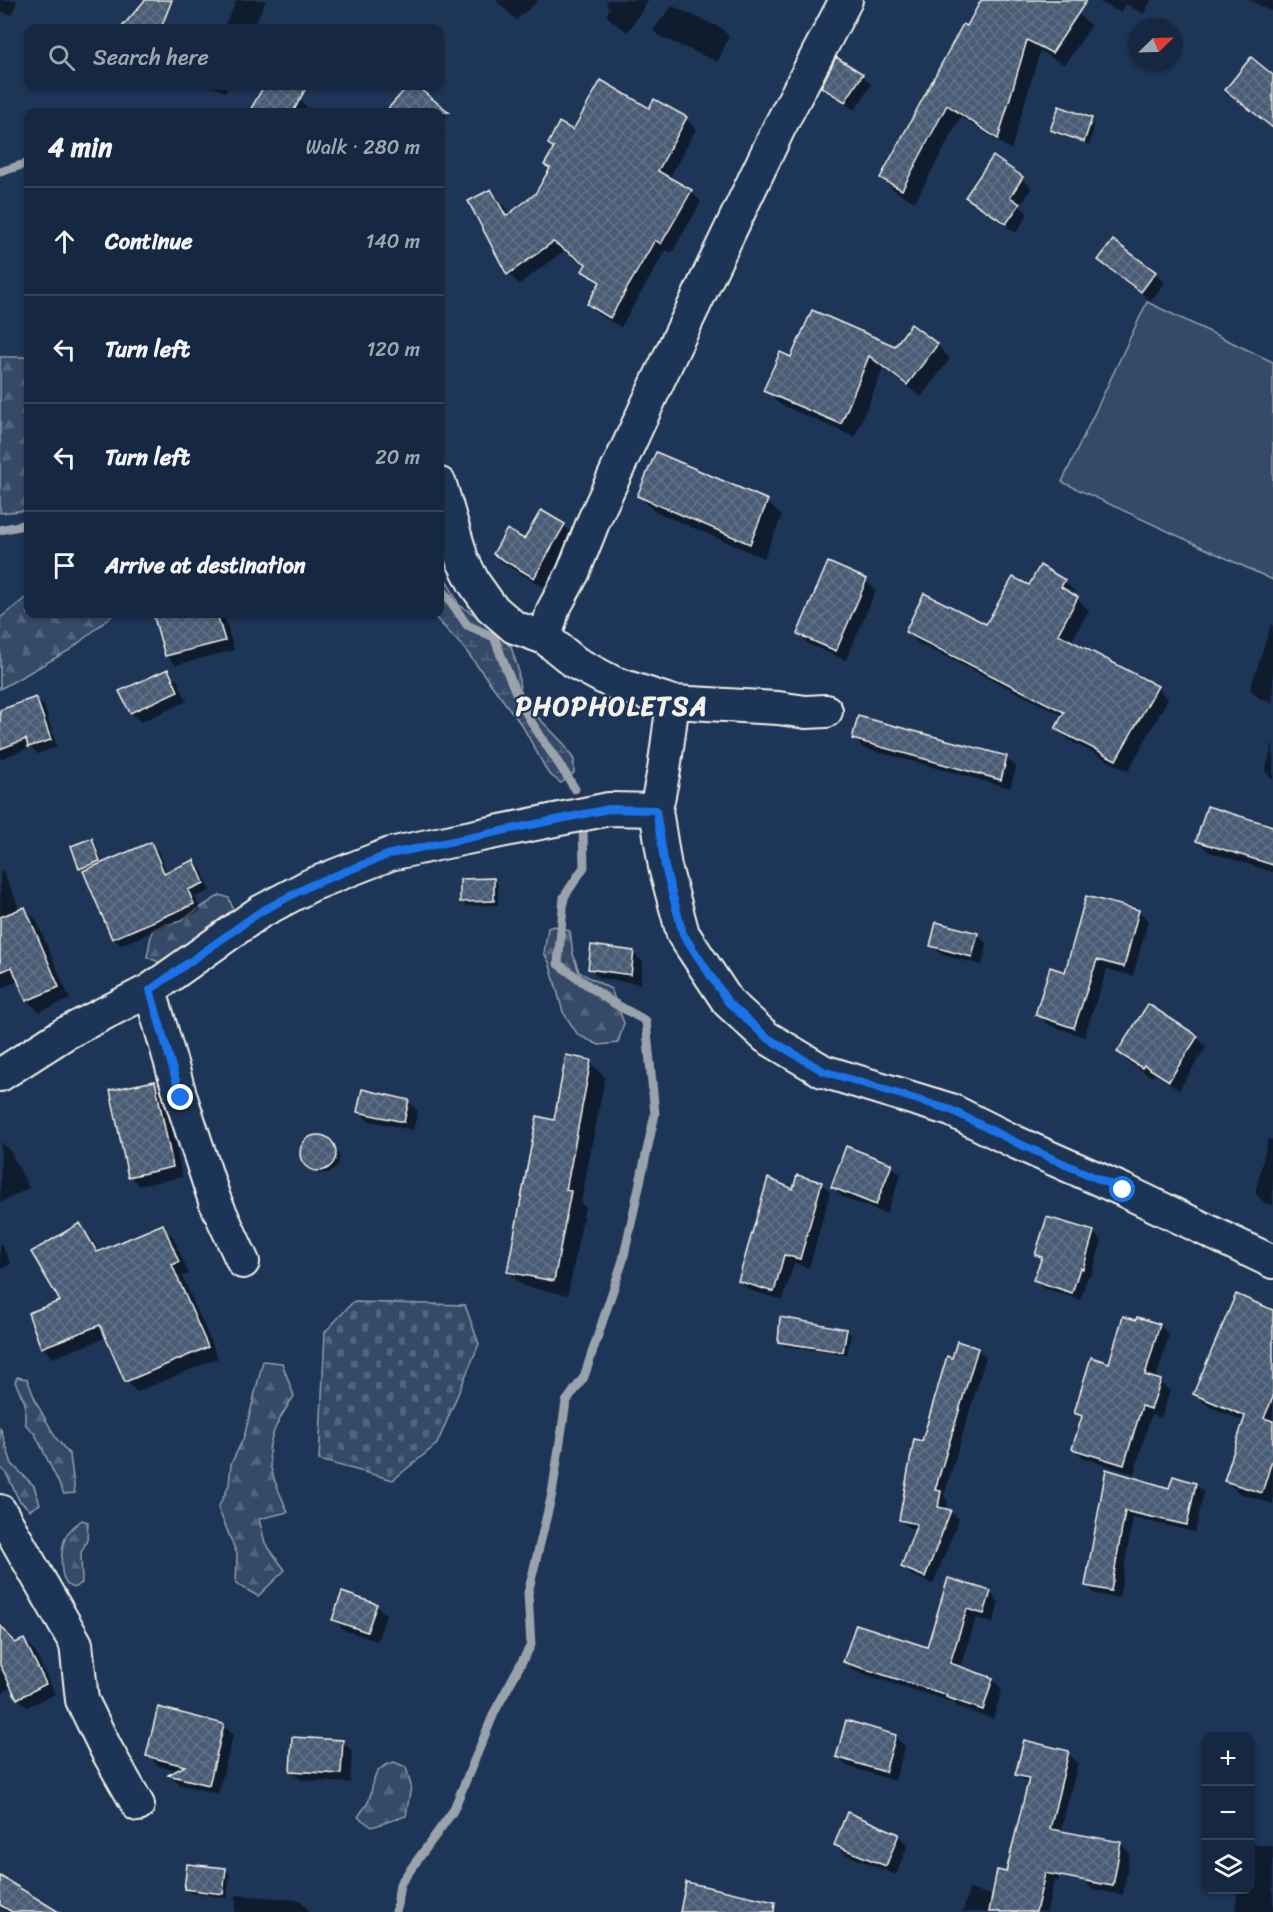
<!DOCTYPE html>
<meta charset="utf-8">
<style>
:root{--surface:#162841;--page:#1f3048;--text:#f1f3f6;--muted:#9ea6b1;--line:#35445a}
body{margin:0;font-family:Sriracha,sans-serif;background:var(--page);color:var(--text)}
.controls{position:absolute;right:18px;bottom:18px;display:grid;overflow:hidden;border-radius:12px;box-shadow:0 2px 4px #0004}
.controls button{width:54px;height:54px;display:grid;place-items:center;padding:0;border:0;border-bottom:2px solid var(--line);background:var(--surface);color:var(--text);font:30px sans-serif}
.compass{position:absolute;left:1129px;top:18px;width:54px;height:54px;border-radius:50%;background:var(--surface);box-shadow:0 2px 4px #0004;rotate:67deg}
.stop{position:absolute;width:18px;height:18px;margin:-14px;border:4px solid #1a73e8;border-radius:50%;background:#fff}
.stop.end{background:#1a73e8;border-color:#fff;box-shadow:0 2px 6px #0008}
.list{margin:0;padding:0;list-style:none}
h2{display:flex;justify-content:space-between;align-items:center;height:78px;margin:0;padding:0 24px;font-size:26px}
h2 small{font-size:20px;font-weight:400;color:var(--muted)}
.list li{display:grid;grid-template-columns:39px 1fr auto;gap:18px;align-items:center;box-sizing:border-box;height:108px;padding:0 24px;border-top:2px solid var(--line)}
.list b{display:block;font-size:22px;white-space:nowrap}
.list em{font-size:20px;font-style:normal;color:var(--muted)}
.icon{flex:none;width:33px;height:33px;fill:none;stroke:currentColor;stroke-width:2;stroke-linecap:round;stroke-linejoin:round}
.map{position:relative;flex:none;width:1273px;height:1912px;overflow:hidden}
.search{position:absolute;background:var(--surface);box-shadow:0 2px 4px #0004;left:24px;top:24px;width:420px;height:66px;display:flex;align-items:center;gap:15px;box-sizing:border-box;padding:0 21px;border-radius:12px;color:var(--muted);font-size:22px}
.panel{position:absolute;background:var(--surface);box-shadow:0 2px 4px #0004;left:24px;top:108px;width:420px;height:510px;border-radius:12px}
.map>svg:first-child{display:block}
.grass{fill:#354a67;stroke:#949ea8;stroke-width:1.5}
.forest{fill:url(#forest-firs);stroke:#949ea8;stroke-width:1.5}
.wetland{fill:url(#wetland-marsh);stroke:#949ea8;stroke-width:1.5}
.cemetery{fill:url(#cemetery-stones);stroke:#949ea8;stroke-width:1.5}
.shadow{fill:#0007}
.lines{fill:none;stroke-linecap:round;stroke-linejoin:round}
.stream{stroke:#9aa2ab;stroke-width:9}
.building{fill:url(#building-cross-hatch);stroke:#f4f1e8;stroke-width:1.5}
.minor-casing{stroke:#f4f1e8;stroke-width:36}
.minor{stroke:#1d3557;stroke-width:32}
.route{stroke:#1a73e8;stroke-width:8}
.labels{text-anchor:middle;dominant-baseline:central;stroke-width:4.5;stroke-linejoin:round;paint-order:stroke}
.district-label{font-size:26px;font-weight:bold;letter-spacing:1.5px;fill:#f4f1e8;stroke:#1d3557}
</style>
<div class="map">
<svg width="1273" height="1912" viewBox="0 0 1273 1912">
<defs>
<pattern id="forest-firs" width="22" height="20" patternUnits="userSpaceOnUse" patternTransform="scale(1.5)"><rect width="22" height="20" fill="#354a67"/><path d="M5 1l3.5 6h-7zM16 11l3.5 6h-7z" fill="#53657d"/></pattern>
<pattern id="wetland-marsh" width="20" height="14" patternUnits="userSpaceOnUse" patternTransform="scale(1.5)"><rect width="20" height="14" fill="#354a67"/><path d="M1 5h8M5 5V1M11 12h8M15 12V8" fill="none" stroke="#53657d"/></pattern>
<pattern id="cemetery-stones" width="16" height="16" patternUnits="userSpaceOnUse" patternTransform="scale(1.5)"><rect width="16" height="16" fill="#354a67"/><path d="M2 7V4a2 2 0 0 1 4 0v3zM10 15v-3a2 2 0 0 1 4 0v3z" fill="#53657d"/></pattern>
<pattern id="building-cross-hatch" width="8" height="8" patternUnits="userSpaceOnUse" patternTransform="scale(1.5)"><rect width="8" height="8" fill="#485b74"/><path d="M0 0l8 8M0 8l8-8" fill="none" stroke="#637388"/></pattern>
</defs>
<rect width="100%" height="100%" fill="#1d3557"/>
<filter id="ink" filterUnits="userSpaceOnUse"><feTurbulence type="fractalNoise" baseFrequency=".0167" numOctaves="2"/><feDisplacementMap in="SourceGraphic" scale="12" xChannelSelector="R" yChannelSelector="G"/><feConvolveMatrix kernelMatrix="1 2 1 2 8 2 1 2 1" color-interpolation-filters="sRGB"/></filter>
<g filter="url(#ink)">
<polygon class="grass" points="1147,302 1273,362 1273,580 1062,482"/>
<g class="forest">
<polygon points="0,357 28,357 28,510 0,513"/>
<polygon points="28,596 28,614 114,614 70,650 0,689 0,618"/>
<polygon points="220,895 229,898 236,917 163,964 147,957 152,931 163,925 178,922"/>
<polygon points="554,926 570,931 573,954 579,972 611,989 624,1023 618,1043 599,1045 578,1035 563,1012 549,962 544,953 548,928"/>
<path d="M263,1361L282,1363L294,1396C260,1446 264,1459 288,1512L259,1519L265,1543L285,1570L258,1596L236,1584L237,1554L218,1508L229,1485L231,1464L244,1437Z"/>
<polygon points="17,1377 27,1379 37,1404 56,1438 70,1455 75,1493 64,1494 35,1434 25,1424 25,1403 15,1382"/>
<polygon points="0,1427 12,1464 34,1486 40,1504 30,1510 19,1500 6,1473 0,1467"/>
<path d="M82,1520L88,1522L87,1540L81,1553L82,1583L74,1588C72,1587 67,1585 66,1583C59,1573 61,1547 66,1536C70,1529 75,1525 82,1520Z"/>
<path d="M394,1762L406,1767L411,1786L406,1816L372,1827L358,1817C361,1811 367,1806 369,1800C375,1780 371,1769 394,1762Z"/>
</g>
<polygon class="wetland" points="440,573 448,583 459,605 485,621 511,647 518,669 520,690 535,714 564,744 574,760 574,773 561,783 548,773 523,727 464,648 432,614 440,614"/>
<polygon class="cemetery" points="353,1302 465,1305 479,1344 437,1444 393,1480 319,1460 325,1332"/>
<g class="shadow">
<polygon points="0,0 17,0 12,15 0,11"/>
<polygon points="237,0 266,0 253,28 223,28"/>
<polygon points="496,0 539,0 516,20"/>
<polygon points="608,0 649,0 628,32 614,23 606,15 610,8 606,4"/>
<polygon points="983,0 1052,0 1078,14 1091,26 1065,65 1040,51 1011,150 961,117 915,202 895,191 882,178"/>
<polygon points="1096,0 1151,0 1144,14 1125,4 1121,13"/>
<polygon points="1249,0 1273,0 1273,12"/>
<polygon points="672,6 721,28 729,36 718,62 661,37 653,30"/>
<polygon points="134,15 160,28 161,28 123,28"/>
<polygon points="862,75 871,85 855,110 832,96 823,87"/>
<polygon points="1273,77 1273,129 1242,104 1227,90"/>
<polygon points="211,86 229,86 225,92"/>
<polygon points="265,86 274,86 299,99 309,109 307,112 251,112"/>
<polygon points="410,86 414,86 447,115 440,124 440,112 387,112"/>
<polygon points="650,110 686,119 696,129 669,179 691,191 701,202 672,253 666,250 621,327 599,315 589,304 600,284 584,270 587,266 564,251 519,284 509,274 470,202 491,191 502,202 509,215 536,195 551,169 546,165 555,149 549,144 574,132"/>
<polygon points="1089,119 1093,123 1093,132 1089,145 1057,134 1052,130"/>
<polygon points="440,129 444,134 440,140"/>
<polygon points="993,158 1022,179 1032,188 1020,206 1028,214 1016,233 977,206 967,196"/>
<polygon points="1100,260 1155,273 1165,282 1151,301 1109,270"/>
<polygon points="937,345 950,359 921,397 883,369 855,437 779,404 765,390 792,359"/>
<polygon points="656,454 767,502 782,516 764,558 654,511 639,496"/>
<polygon points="541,512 564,526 574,535 544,587 504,564 495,554 524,541"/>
<polygon points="829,564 866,581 876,590 846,660 808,644 799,634"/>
<polygon points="1064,581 1076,593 1074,596 1089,610 1071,642 1157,687 1168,699 1128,771 1069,740 1057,729 1064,716 918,643 907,632 986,626 1029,587"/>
<polygon points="155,614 224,614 234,650 176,665 166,655"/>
<polygon points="290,614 319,614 319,615 295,618"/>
<polygon points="1271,625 1273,626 1273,703 1260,699 1250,689"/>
<polygon points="168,671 178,681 187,701 141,722 131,712"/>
<polygon points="36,699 44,706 57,747 37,754 31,747 0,759 0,712"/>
<polygon points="854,738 1006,758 1016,767 1010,788 863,748"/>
<polygon points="1273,742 1273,780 1265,771"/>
<polygon points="1273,828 1273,872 1209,852 1198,840"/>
<polygon points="92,840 96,844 103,864 150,844 158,851 167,873 194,862 202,870 210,891 195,897 201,911 121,945 113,938 85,872 80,868"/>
<polygon points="0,869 4,873 20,910 24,908 36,920 70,999 39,1012 27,1000 19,981 2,988 0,985"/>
<polygon points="493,879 498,884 498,905 466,906 462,901"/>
<polygon points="1139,911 1148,921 1133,976 1107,969 1084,1037 1047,1024 1037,1014 1066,974"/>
<polygon points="977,934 987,944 982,965 942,955 932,945"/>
<polygon points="633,953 643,962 640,984 599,978 589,968"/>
<polygon points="1197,1037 1206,1047 1179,1090 1155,1074 1152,1077 1128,1062 1119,1052"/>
<polygon points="590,1062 605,1077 581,1203 585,1207 568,1295 523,1286 508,1272 555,1121"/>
<polygon points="155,1083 165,1092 182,1177 139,1186 130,1176"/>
<polygon points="408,1101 418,1111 413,1130 369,1121 359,1111"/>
<polygon points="315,1137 328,1139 340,1157 337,1167 329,1173 318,1174 314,1171 303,1157 303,1147 306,1142"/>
<polygon points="1268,1139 1273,1140 1273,1205 1265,1203 1255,1193"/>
<polygon points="1,1142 10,1151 29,1188 0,1203"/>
<polygon points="891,1165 901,1175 886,1214 842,1197 833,1187"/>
<polygon points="821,1183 830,1192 809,1268 794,1263 783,1300 749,1290 740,1281 794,1191"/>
<polygon points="79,1225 90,1236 100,1253 162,1226 173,1237 189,1274 182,1276 218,1358 137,1392 126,1381 107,1337 53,1358 42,1347 62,1302"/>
<polygon points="1094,1233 1102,1241 1091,1276 1088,1276 1080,1300 1043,1288 1035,1280 1042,1260 1037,1254"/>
<polygon points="0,1242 11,1264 0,1269"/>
<polygon points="1273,1312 1273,1504 1239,1493 1226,1481 1245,1422 1208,1406 1195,1394"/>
<polygon points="1137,1322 1160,1325 1169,1335 1156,1379 1170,1391 1161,1418 1151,1415 1134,1474 1084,1458 1074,1449 1083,1420 1075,1413 1110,1365"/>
<polygon points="846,1330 851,1335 847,1355 784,1346 780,1341"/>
<polygon points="977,1349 986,1357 944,1496 948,1501 946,1510 950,1511 959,1519 933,1584 911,1575 903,1567 917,1529 909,1528 901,1520 923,1443 953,1360"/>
<polygon points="1107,1471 1170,1490 1196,1484 1204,1492 1195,1532 1133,1518 1119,1598 1095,1594 1087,1586"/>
<polygon points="949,1580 990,1592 999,1602 993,1623 976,1618 961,1668 992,1679 1002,1689 993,1719 957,1707 954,1703 855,1671 845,1662 928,1649"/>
<polygon points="376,1605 386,1615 377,1641 344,1630 334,1620"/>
<polygon points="0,1625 16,1644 24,1640 34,1650 55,1694 27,1707 18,1698 12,1686 0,1696"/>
<polygon points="223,1725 233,1735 218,1794 179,1784 171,1775 179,1771 159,1766 149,1756"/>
<polygon points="895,1737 905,1746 895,1781 847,1766 837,1756"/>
<polygon points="342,1741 352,1751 350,1783 301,1780 291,1771"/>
<polygon points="1068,1753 1078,1763 1060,1834 1069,1842 1058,1882 1054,1881 1047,1912 963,1912 969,1889 994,1896 1007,1874 1029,1785 1017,1774"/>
<polygon points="898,1835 908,1845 896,1875 845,1854 836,1845"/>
<polygon points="1120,1843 1130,1853 1123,1895 1092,1889 1082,1879"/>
<polygon points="1250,1844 1273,1846 1273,1912 1235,1912 1238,1890 1250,1890"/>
<polygon points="225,1870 230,1874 227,1898 190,1893 185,1889"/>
<polygon points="0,1878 56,1912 7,1912 0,1908"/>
<polygon points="236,1895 300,1900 310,1912 235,1912"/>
</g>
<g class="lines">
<g class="stream">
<polyline points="0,172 28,163"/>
<polyline points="0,530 28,524"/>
<path d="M440,586L467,625L494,637C505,666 516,697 532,723C546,745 561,766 575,789"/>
<polyline points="396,1912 400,1884 453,1811 495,1711 531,1645 528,1593 552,1494 566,1402 584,1377 623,1260 655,1114 646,1021 610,1001 558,964 564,897 584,867 583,830"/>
</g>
</g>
<g class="building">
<polygon points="145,0 172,0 161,28 121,28"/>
<polygon points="981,0 1087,0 1052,53 1027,40 998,139 947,105 902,190 880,178 963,24 967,26"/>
<polygon points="836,57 863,74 845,102 821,87"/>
<polygon points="1251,57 1273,75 1273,128 1225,90"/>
<polygon points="601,80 649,108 654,99 687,117 658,171 692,190 661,244 655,240 610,318 587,304 600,282 582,271 586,264 553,242 507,275 468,201 491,189 506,216 535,194 550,168 544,165 554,148 548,144 559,122 573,130"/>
<polygon points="264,86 307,86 293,112 249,112"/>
<polygon points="408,86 416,86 449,112 385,112"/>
<polygon points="1059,106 1092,118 1084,142 1050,130"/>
<polygon points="993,156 1023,177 1010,197 1020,204 1006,224 965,197"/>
<polygon points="1113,240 1156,272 1141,292 1098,260"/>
<polygon points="812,310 895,346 911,324 938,344 907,385 869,356 841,424 763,391 780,352 791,357"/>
<polygon points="656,452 768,500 750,544 637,496"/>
<polygon points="541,510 565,524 534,578 493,554 507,529 524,539"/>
<polygon points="828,562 867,579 836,651 797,634"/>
<polygon points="1040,565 1065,580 1061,587 1078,597 1058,634 1158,686 1116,760 1055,729 1064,712 905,632 924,593 986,624 1013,577 1029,585"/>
<polygon points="153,614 217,614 225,641 165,656"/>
<polygon points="168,669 178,691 130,713 119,691"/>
<polygon points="36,697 51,740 28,747 26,739 0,749 0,710"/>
<polygon points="858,716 1007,756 1001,780 852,739"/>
<polygon points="1207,806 1273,826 1273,865 1196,841"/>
<polygon points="92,838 100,861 79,869 71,846"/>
<polygon points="151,842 164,873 194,860 204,883 188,890 194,904 112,939 83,871"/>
<polygon points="494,878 494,901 460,902 460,879"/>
<polygon points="1086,896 1139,910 1124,967 1097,960 1074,1028 1035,1015 1050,967 1065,972"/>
<polygon points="25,907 59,987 26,1001 12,967 0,972 0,917"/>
<polygon points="936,922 978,933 972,957 930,946"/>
<polygon points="591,945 634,951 631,975 588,969"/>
<polygon points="1148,1004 1198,1036 1169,1081 1144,1065 1142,1068 1117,1052"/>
<polygon points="566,1055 591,1060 566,1190 571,1191 554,1281 507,1272 537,1116 554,1120"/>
<polygon points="155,1081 173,1167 128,1177 110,1090"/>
<polygon points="362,1089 409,1100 404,1122 357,1112"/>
<circle cx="318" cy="1153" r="18"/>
<polygon points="846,1146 892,1164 876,1205 831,1187"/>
<polygon points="797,1175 822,1182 800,1259 784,1255 774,1292 738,1281 768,1178 793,1189"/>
<polygon points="1047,1217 1094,1231 1083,1269 1080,1268 1072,1293 1033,1280 1042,1257 1035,1255"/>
<polygon points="80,1223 97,1252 163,1224 179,1262 172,1265 208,1347 125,1382 100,1325 41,1348 28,1313 60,1301 31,1252"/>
<polygon points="1236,1294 1273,1310 1273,1397 1264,1418 1273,1421 1273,1457 1262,1493 1224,1481 1245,1416 1193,1394"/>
<polygon points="1123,1316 1136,1320 1137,1317 1160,1324 1145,1375 1161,1380 1151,1409 1142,1406 1124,1465 1072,1449 1082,1416 1074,1413 1091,1357 1109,1363"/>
<polygon points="780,1317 847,1329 843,1352 778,1342"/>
<polygon points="957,1341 978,1348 935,1490 941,1491 938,1507 951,1510 925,1577 901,1567 917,1524 899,1520 914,1439 922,1441 947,1356 952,1358"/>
<polygon points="1106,1469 1169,1488 1173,1476 1196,1483 1187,1525 1125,1511 1111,1591 1085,1586"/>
<polygon points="948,1578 991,1591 984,1614 967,1609 950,1663 993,1678 983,1710 946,1697 947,1695 843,1662 856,1624 927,1647"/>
<polygon points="342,1592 377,1604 367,1632 332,1620"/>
<polygon points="0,1625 15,1643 24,1639 46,1684 17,1699 0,1665"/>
<polygon points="158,1707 224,1724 209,1785 168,1775 185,1766 146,1756"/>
<polygon points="846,1720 896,1735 885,1772 836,1757"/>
<polygon points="292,1737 343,1740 341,1774 290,1771"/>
<polygon points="1024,1740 1069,1751 1050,1829 1121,1842 1113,1886 1045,1873 1036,1912 989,1912 997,1870 1006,1872 1029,1778 1015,1775"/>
<polygon points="847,1812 899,1834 886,1866 834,1845"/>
<polygon points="187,1864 226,1868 223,1894 184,1889"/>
<polygon points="0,1876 59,1912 12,1912 0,1905"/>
<polygon points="686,1882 775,1902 774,1912 680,1912"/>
</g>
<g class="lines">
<g class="minor-casing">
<g id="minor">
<polyline points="440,484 462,559 474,583 491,607 514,627 545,638"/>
<polyline points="673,702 664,770 656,810 665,867 683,934 728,1002 766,1037 823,1071 951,1110 1015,1142 1123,1190 1273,1262"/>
<polyline points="826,711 806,712 778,708 673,702 614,683 576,663 545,638 553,610 573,573 594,520 659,379 779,128 846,0"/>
<polyline points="150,990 181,1098 215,1201 243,1262"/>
<polyline points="0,1075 64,1034 150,990 260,912 311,885 390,854 437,844 609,809 656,810"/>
<polyline points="0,1511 76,1644 82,1700 106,1749 138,1805"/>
</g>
</g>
<use href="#minor" class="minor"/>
</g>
</g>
<g class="lines" filter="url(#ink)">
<polyline class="route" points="181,1098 150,990 260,912 311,885 390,854 609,809 656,810 665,867 683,934 728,1002 766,1037 823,1071 951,1110 1015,1142 1123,1190"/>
</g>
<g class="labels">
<g class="district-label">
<text x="612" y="706">PHOPHOLETSA</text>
</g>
</g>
</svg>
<div class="controls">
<button>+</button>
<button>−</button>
<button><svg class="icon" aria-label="layers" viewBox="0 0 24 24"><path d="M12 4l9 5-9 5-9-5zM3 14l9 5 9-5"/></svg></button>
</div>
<svg class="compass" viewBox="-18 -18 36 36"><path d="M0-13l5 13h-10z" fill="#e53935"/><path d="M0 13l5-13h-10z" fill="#9ea6b1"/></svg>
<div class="stop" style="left:1123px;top:1190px"></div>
<div class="stop end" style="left:181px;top:1098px"></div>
<div class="search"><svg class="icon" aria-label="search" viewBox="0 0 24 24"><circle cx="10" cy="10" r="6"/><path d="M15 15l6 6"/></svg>Search here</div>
<section class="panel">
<h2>4 min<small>Walk · 280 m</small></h2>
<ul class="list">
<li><svg class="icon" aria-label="ahead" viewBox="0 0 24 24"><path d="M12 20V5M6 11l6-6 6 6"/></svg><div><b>Continue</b></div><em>140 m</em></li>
<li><svg class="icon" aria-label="left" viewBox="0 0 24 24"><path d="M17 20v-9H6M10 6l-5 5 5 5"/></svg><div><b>Turn left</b></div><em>120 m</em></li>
<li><svg class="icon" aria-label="left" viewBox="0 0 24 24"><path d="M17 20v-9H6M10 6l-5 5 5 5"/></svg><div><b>Turn left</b></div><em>20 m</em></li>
<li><svg class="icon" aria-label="arrive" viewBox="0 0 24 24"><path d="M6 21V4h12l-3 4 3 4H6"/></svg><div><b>Arrive at destination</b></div></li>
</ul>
</section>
</div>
